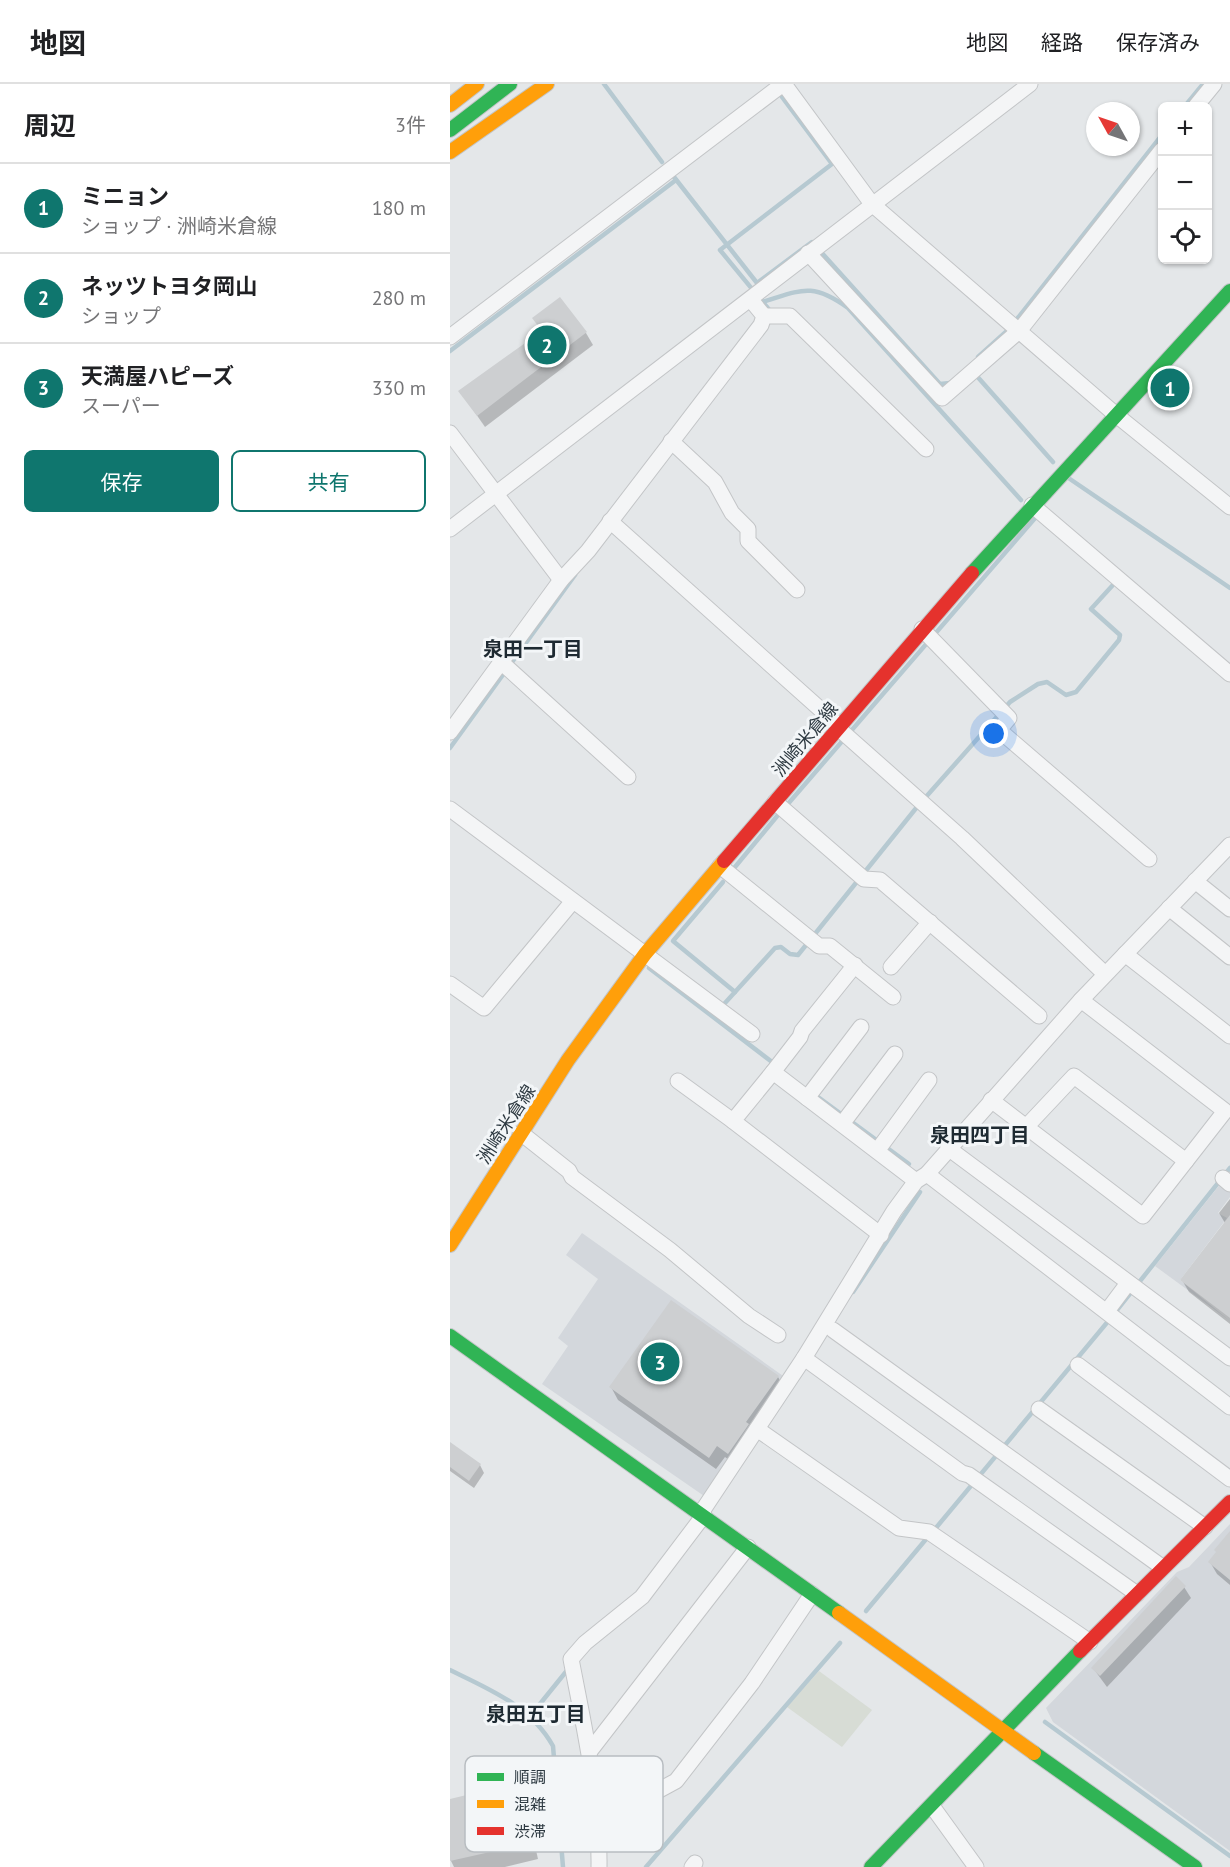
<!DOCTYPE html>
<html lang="ja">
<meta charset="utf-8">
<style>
:root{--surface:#fff;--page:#f2f2f2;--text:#202124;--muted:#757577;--line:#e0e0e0;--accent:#0f766e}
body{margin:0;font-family:"PT Sans","Noto Sans JP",sans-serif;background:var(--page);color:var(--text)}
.controls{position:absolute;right:18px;top:18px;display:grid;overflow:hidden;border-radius:9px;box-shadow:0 2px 4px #0004}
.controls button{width:54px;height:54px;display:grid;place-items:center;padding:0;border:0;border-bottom:2px solid var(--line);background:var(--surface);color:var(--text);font:30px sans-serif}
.compass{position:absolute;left:636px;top:18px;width:54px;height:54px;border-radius:50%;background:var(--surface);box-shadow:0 2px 4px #0004;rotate:310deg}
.you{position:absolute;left:544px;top:650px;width:21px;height:21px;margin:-15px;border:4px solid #fff;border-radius:50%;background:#1a73e8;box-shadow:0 0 0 9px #1a73e833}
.badge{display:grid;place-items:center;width:39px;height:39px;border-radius:50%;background:var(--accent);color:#fff;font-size:20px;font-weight:700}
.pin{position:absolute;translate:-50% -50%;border:3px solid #fff;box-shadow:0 2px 6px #0006}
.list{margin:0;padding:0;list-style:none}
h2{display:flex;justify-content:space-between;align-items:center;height:78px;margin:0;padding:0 24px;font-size:26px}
h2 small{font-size:20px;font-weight:400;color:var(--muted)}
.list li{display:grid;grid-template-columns:39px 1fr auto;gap:18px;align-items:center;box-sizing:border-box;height:90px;padding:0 24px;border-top:2px solid var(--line)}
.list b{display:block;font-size:22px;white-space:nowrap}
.list p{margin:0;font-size:20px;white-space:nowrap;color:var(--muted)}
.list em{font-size:20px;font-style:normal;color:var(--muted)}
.actions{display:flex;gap:12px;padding:18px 24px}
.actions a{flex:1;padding:14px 0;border:2px solid var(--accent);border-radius:9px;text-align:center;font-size:21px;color:var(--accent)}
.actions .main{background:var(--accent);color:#fff}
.icon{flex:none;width:33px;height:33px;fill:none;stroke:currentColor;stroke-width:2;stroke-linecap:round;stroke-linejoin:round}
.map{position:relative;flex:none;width:780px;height:1783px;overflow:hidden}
header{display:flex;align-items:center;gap:36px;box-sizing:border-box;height:84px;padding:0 30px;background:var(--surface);border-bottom:2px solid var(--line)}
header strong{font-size:28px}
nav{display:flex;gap:33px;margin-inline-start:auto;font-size:21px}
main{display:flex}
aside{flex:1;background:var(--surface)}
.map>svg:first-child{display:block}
.built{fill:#d3d7dc}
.green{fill:#d7dcd5}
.shadow{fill:#0003}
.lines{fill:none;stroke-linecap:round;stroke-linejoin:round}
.stream{stroke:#b6c9d1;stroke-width:4.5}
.building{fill:#cdcfd1}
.street-casing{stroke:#c3c5c7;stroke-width:17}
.fast-casing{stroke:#c3c5c7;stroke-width:16}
.slow-casing{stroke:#c3c5c7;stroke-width:16}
.jam-casing{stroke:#c3c5c7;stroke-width:16}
.street{stroke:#f4f5f6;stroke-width:15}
.fast{stroke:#30b455;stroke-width:14}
.slow{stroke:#ff9f0a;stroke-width:14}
.jam{stroke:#e5322d;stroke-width:14}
.labels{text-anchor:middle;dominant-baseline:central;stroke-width:6;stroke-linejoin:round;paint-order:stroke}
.street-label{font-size:18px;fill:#2d3941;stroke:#f3f6f8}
.neighbourhood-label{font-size:20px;font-weight:bold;fill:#1e2a32;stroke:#f3f6f8}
.key{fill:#f3f6f8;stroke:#b8bdc1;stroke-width:1.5}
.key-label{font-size:16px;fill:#2d3941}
</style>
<header>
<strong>地図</strong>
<nav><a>地図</a><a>経路</a><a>保存済み</a></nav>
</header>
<main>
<aside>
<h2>周辺<small>3件</small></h2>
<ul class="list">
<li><span class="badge">1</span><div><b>ミニョン</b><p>ショップ · 洲崎米倉線</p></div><em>180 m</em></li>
<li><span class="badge">2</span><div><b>ネッツトヨタ岡山</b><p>ショップ</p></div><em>280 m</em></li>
<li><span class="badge">3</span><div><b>天満屋ハピーズ</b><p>スーパー</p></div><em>330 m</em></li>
</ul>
<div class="actions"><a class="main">保存</a><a>共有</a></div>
</aside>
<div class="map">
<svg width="780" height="1783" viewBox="0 0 780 1783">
<rect width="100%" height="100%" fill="#e4e7e9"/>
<g class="built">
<polygon points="772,1098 780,1104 780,1113 768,1129 777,1134 730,1196 780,1237 705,1182"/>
<polygon points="132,1149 336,1294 257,1414 92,1300 118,1262 108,1254 148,1195 116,1171"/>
<polygon points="780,1440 780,1767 603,1638 596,1624 727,1488 739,1483"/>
</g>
<polygon class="green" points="369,1587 422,1626 392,1663 337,1623"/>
<g class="shadow">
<polygon points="93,248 136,249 143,261 35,343 10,307"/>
<polygon points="780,1115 780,1240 739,1208 732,1196 775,1139 769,1129"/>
<polygon points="328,1293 335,1305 286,1381 275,1373 266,1385 168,1316 161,1303"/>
<polygon points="0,1366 30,1381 34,1389 24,1404 0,1387"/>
<polygon points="780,1450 780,1501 767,1490 760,1478"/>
<polygon points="734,1503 741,1514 657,1603 643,1584"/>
<polygon points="65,1701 75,1717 88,1775 55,1783 4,1783 0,1775 0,1716"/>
</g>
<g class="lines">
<g class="stream">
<polyline points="154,0 212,78"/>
<polyline points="735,22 753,0"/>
<polyline points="224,93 307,199 362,158 490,300 500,299"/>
<path d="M312,218C352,206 362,198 398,224L571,416"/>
<polyline points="321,228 270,166 382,80 332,13 334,12"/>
<polyline points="567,235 712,51"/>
<polyline points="0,267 226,96"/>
<polyline points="528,273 558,246"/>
<polyline points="525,290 603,378"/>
<polyline points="617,393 780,504"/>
<polyline points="0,664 125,491"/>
<polyline points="337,721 586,433"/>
<polyline points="285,783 328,731"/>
<polyline points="273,798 223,857 285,908"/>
<polyline points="199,884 326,981"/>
<polyline points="275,919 325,864 331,863 340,870 348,871 467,723 560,618 588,600 597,598 616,611 626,608 669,556 670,551 641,525 662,502"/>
<polyline points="368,1013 459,1080"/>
<polyline points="403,1208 470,1108"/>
<polyline points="667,1226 780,1084"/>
<polyline points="485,1445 660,1235"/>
<polyline points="416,1527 477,1454"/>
<path d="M0,1586C39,1605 81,1622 103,1662L113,1783"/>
<polyline points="81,1631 119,1584"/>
<polyline points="595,1638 780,1772"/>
<polyline points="196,1783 390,1559"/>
</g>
</g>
<g class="building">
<polygon points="110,213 137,248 27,332 8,307 92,247 82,234"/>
<polygon points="780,1131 780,1234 730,1196"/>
<polygon points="221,1216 329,1292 296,1338 299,1340 278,1370 267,1362 259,1374 159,1303"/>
<polygon points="0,1358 31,1380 19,1397 0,1383"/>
<polygon points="780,1447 780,1496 758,1478 766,1468 764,1466"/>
<polygon points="726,1492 736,1502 650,1592 641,1584"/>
<polygon points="66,1699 80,1759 0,1777 0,1715"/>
</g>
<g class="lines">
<g class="street-casing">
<g id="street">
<polyline points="334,0 422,120 665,330 780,423"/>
<polyline points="746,22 764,0"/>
<polyline points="358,169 492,314 569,247 712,66"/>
<polyline points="314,232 340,232 476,365"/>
<polyline points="0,253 333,0"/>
<polyline points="0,349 111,496"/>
<polyline points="221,357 265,398 282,429 298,445 298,457 347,506"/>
<polyline points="582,421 780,590"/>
<polyline points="160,437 389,642"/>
<polyline points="0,445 580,0"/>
<polyline points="472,545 559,634 549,646 699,775"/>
<polyline points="51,578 178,693"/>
<polyline points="388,644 512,754 655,890"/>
<polyline points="0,648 111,496 138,467 311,241 314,232 301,216"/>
<polyline points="325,718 414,795 430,796 589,932"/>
<polyline points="0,725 302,950"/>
<polyline points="270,782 369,862 380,862 443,913"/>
<polyline points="745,797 780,825"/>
<polyline points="719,824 780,873"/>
<polyline points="675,870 780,952"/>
<polyline points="441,883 480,838"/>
<polyline points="0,900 34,924 123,817"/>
<polyline points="631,916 775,1027 736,1077"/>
<polyline points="323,988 350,953 352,947 405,881"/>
<polyline points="228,997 283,1037"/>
<polyline points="357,1014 411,943"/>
<polyline points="541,1016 693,1132 736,1077 624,992 576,1043"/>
<polyline points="392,1040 445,970"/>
<polyline points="71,1049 119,1087 122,1093 220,1166 299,1232 328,1251"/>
<polyline points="498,1064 780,1274"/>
<polyline points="427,1067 479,996"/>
<polyline points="477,1090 780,1323"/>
<polyline points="773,1094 780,1100"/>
<polyline points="431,1151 283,1037 323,988 466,1097"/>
<polyline points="657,1227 678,1199"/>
<polyline points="383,1246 712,1483"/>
<polyline points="354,1274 512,1389 519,1391 687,1510"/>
<polyline points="628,1281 780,1395"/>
<polyline points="589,1325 755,1443"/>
<polyline points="307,1345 449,1444 479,1448 640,1558"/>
<polyline points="251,1429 354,1274 444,1127 466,1097 477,1090 631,916 780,761"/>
<polyline points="140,1667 298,1463"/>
<polyline points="482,1722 526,1783"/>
<polyline points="149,1755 170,1748 202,1710 226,1697 302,1599 362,1510"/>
<path d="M149,1783C150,1712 134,1643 121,1575L135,1559L192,1513L254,1431"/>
<polyline points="242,1783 245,1779"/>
</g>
</g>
<g class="fast-casing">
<g id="fast">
<polyline points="0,46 60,0"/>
<polyline points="522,489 780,207"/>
<polyline points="0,1252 389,1529"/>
<polyline points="584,1669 745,1783"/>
<polyline points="421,1783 630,1567"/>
</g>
</g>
<g class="slow-casing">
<g id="slow">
<polyline points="0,21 27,0"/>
<polyline points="0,68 97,0"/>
<polyline points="0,1161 118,976 195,870 274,777"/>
<polyline points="389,1529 584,1669"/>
</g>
</g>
<g class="jam-casing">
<g id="jam">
<polyline points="274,777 522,489"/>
<polyline points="630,1567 780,1418"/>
</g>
</g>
<use href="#street" class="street"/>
<use href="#fast" class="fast"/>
<use href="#slow" class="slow"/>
<use href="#jam" class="jam"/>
</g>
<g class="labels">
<g class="street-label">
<text transform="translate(355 655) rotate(-50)">洲崎米倉線</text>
<text transform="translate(56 1040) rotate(-57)">洲崎米倉線</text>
</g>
<g class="neighbourhood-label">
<text x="83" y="565">泉田一丁目</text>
<text x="530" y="1051">泉田四丁目</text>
<text x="86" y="1630">泉田五丁目</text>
</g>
</g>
<rect x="15" y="1672" width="198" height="96" rx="9" class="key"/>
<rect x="27" y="1689" width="27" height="8" fill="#30b455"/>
<rect x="27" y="1716" width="27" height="8" fill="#ff9f0a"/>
<rect x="27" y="1743" width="27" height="8" fill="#e5322d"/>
<g class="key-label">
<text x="64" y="1699">順調</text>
<text x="64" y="1726">混雑</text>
<text x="64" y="1753">渋滞</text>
</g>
</svg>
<div class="controls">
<button>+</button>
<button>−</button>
<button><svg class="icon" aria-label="locate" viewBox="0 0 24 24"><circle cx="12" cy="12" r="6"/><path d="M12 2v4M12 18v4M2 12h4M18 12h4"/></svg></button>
</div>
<svg class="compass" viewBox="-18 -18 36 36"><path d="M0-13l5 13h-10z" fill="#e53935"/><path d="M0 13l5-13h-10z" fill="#757577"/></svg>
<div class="you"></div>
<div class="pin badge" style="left:720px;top:304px">1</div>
<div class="pin badge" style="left:97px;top:261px">2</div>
<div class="pin badge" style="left:210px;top:1278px">3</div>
</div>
</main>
